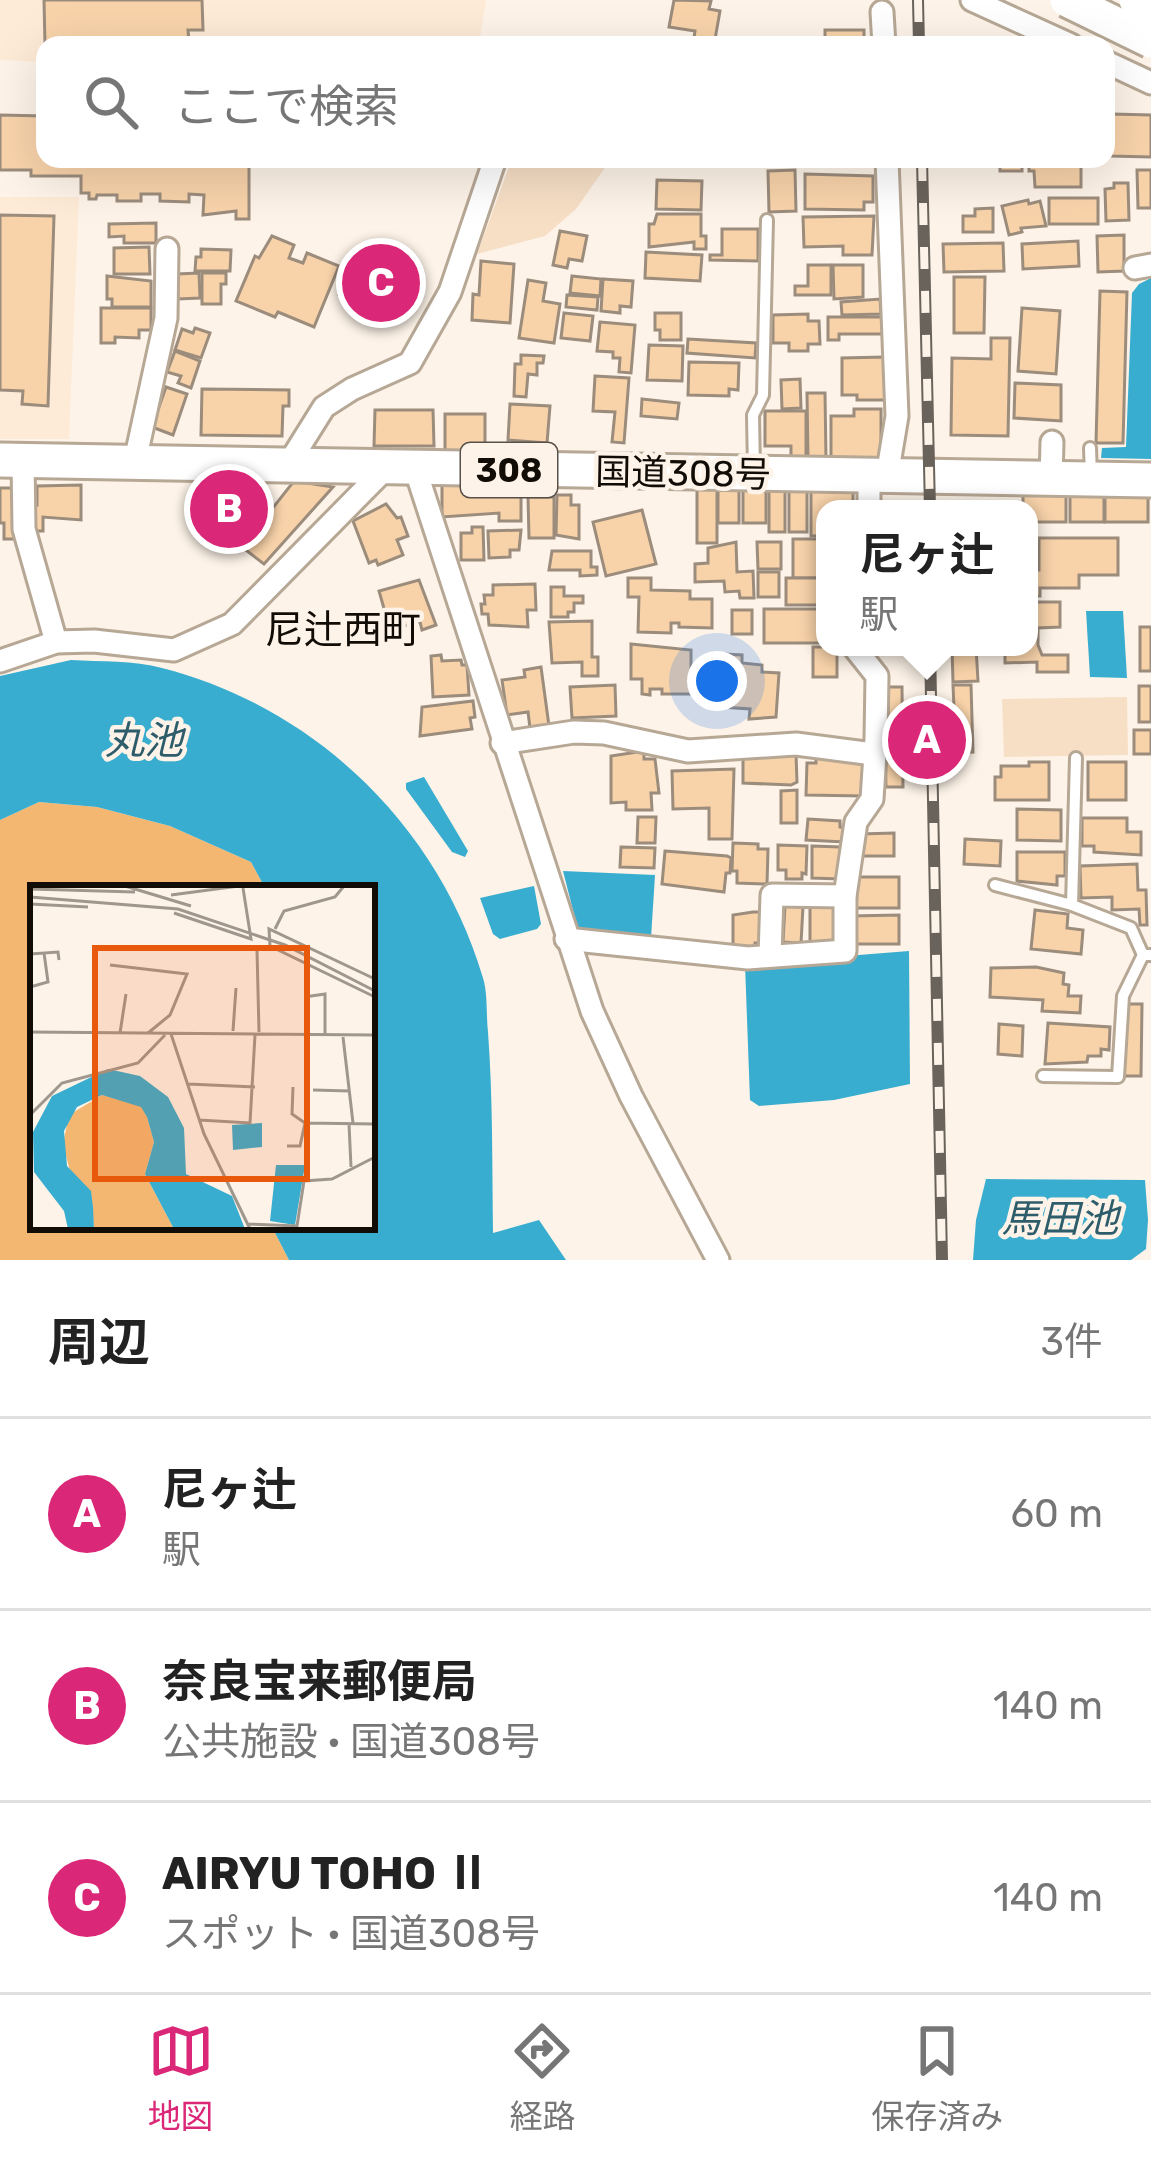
<!DOCTYPE html>
<html lang="ja">
<meta charset="utf-8">
<style>
:root{--surface:#fff;--page:#f2f2f2;--text:#222;--muted:#767676;--line:#e0e0e0;--accent:#db2777}
body{margin:0;font-family:Rubik,"Noto Sans JP",sans-serif;background:var(--page);color:var(--text)}
.you{position:absolute;left:717px;top:681px;width:42px;height:42px;margin:-30px;border:9px solid #fff;border-radius:50%;background:#1a73e8;box-shadow:0 0 0 18px #1a73e833}
.badge{display:grid;place-items:center;width:78px;height:78px;border-radius:50%;background:var(--accent);color:#fff;font-size:39px;font-weight:700}
.pin{position:absolute;translate:-50% -50%;border:6px solid #fff;box-shadow:0 3px 12px #0006}
.popup{position:absolute;left:816px;top:500px;width:222px;height:156px;box-sizing:border-box;display:grid;place-content:center;border-radius:24px;background:var(--surface);filter:drop-shadow(0 3px 9px #0005);font-size:39px;white-space:nowrap;color:var(--muted)}
.popup b{font-size:45px;color:var(--text)}
.popup::after{content:'';position:absolute;left:50%;top:100%;margin-left:-24px;border:24px solid transparent;border-top-color:var(--surface)}
.list{margin:0;padding:0;list-style:none}
h2{display:flex;justify-content:space-between;align-items:center;height:156px;margin:0;padding:0 48px;font-size:51px}
h2 small{font-size:39px;font-weight:400;color:var(--muted)}
.list li{display:grid;grid-template-columns:78px 1fr auto;gap:36px;align-items:center;box-sizing:border-box;height:192px;padding:0 48px;border-top:3px solid var(--line)}
.list b{display:block;font-size:45px;white-space:nowrap}
.list p{margin:0;font-size:39px;white-space:nowrap;color:var(--muted)}
.list em{font-size:39px;font-style:normal;color:var(--muted)}
.icon{flex:none;width:66px;height:66px;fill:none;stroke:currentColor;stroke-width:2;stroke-linecap:round;stroke-linejoin:round}
.map{position:relative;flex:none;width:1151px;height:1260px;overflow:hidden}
.search{position:absolute;background:var(--surface);box-shadow:0 12px 48px #0002;left:36px;right:36px;top:36px;height:132px;display:flex;align-items:center;gap:30px;box-sizing:border-box;padding:0 42px;border-radius:24px;color:var(--muted);font-size:45px}
.sheet{height:732px;background:var(--surface)}
nav{display:flex;justify-content:space-around;align-items:center;box-sizing:border-box;height:168px;border-top:3px solid var(--line);background:var(--surface);font-size:33px;color:var(--muted)}
nav a{display:grid;justify-items:center;gap:6px}
nav .on{color:var(--accent)}
.map>svg:first-child{display:block}
.built{fill:#fdebd7}
.green{fill:#f7dfc6}
.forest{fill:#f4b771}
.water{fill:#38adcf}
.building{fill:#f8d3aa;stroke:#9c8c7c;stroke-width:3}
.lines{fill:none;stroke-linecap:round;stroke-linejoin:round}
.service-casing{stroke:#b7a795;stroke-width:16}
.minor-casing{stroke:#b7a795;stroke-width:27}
.trunk-casing{stroke:#b7a795;stroke-width:39}
.service{stroke:#fff;stroke-width:10}
.minor{stroke:#fff;stroke-width:21}
.trunk{stroke:#fff;stroke-width:33}
.rail-casing{stroke:#6a635b;stroke-width:12}
.rail{stroke:#fdf3e8;stroke-width:8;stroke-dasharray:22;stroke-linecap:butt}
.trunk-bridge-casing{stroke:#b7a795;stroke-width:39;stroke-linecap:butt}
.trunk-bridge{stroke:#fff;stroke-width:33}
.labels{text-anchor:middle;dominant-baseline:central;stroke-width:9;stroke-linejoin:round;paint-order:stroke}
.shield{fill:#fdf3e8;stroke:#58514a;stroke-width:3}
.shield-label{font-size:33px;font-weight:bold;fill:#110c06}
.street-label{font-size:36px;fill:#110c06;stroke:#fdf3e8}
.neighbourhood-label{font-size:39px;fill:#110c06;stroke:#fdf3e8}
.water-label{font-size:39px;font-style:italic;fill:#2d5c6b;stroke:#fdf3e8}
.inset-road{fill:none;stroke:#9f978e;stroke-width:3}
.view{fill:#e8590c;fill-opacity:0.15;stroke:#e8590c;stroke-width:6}
.inset-edge{fill:none;stroke:#110c06;stroke-width:6}
</style>
<div class="map">
<svg width="1151" height="1260" viewBox="0 0 1151 1260">
<rect width="100%" height="100%" fill="#fdf3e8"/>
<g class="built">
<polygon points="0,0 486,0 479,45 45,45 45,62 0,60"/>
<polygon points="0,197 79,197 69,439 0,439"/>
</g>
<g class="green">
<polygon points="512,159 611,159 576,209 545,236 477,254"/>
<polygon points="1127,697 1128,755 1004,757 1002,699"/>
</g>
<polygon class="forest" points="39,802 97,807 170,826 251,862 265,888 33,888 33,1227 272,1227 289,1260 0,1260 0,820"/>
<g class="water">
<polygon points="1151,278 1151,459 1101,458 1102,448 1126,447 1132,293 1139,284"/>
<polygon points="1086,611 1123,611 1127,678 1090,677"/>
<path d="M71,660C100,662 134,660 162,668C314,707 438,825 483,978C488,994 486,1015 488,1032C493,1099 492,1166 493,1233L539,1220L566,1260H289L272,1227H372V888H265L251,862L170,826L97,807L39,802L0,820V676Z"/>
<polygon points="424,777 468,851 465,857 452,852 406,789 406,783"/>
<polygon points="563,871 655,875 651,938 578,930"/>
<polygon points="534,886 541,924 537,929 500,939 493,934 480,898"/>
<polygon points="909,951 910,1084 834,1100 759,1106 750,1100 745,964"/>
<polygon points="986,1179 1145,1180 1148,1220 1146,1249 1131,1260 973,1260 976,1220"/>
</g>
<g class="building">
<polygon points="44,0 202,0 203,30 188,30 189,41 45,44"/>
<polygon points="674,0 711,1 709,9 720,11 714,45 670,45 671,41 693,44 695,31 669,27"/>
<polygon points="825,30 864,30 864,44 872,45 825,45"/>
<polygon points="1112,114 1151,115 1151,157 1111,156"/>
<polygon points="0,115 45,116 45,159 249,159 249,219 236,219 236,211 203,215 204,195 189,194 189,202 160,201 160,194 141,194 141,201 117,201 117,195 97,195 96,199 89,199 89,193 81,193 81,176 31,176 31,170 0,170"/>
<polygon points="1000,159 1097,159 1097,162 1081,162 1081,187 1035,187 1034,171 1029,171 1029,163 1022,163 1022,171 1000,171"/>
<polygon points="795,170 796,211 769,212 768,171"/>
<polygon points="1137,170 1151,170 1151,208 1138,208"/>
<polygon points="805,174 873,176 873,202 864,202 864,210 805,209"/>
<polygon points="657,180 702,181 701,210 656,209"/>
<polygon points="1114,183 1128,183 1129,220 1106,221 1105,189 1114,188"/>
<rect x="1049" y="198" width="49" height="26"/>
<polygon points="1028,200 1029,204 1040,201 1046,226 1021,228 1022,232 1009,235 1002,206"/>
<polygon points="993,208 993,232 963,232 963,216 975,216 975,209"/>
<polygon points="657,214 701,214 701,236 706,236 706,249 694,249 694,242 649,247 649,224 654,224"/>
<polygon points="0,215 54,216 48,406 22,404 23,391 0,390"/>
<polygon points="874,216 872,255 843,255 843,246 804,247 803,217"/>
<polygon points="156,223 156,243 124,243 124,236 109,237 109,224"/>
<polygon points="722,229 758,229 758,261 710,260 710,255 722,255"/>
<polygon points="560,231 587,236 582,261 569,259 567,268 553,265"/>
<polygon points="1124,235 1124,271 1098,272 1097,236"/>
<polygon points="272,236 294,245 289,258 303,263 307,253 339,266 314,327 278,312 275,317 236,301 255,256 259,258"/>
<polygon points="1078,241 1079,266 1023,269 1022,244"/>
<polygon points="1003,243 1004,271 944,272 943,244"/>
<polygon points="149,247 150,274 114,274 114,248"/>
<polygon points="201,249 231,250 230,271 195,271 196,257 201,257"/>
<polygon points="646,252 702,255 700,281 645,278"/>
<polygon points="348,260 421,279 418,289 414,288 407,313 339,295"/>
<polygon points="481,261 514,264 510,323 472,320 473,294 479,295"/>
<polygon points="808,265 831,265 831,295 795,295 795,286 808,286"/>
<polygon points="833,265 863,265 863,297 834,299"/>
<polygon points="199,273 200,298 178,299 177,274"/>
<polygon points="202,273 226,273 226,284 221,284 221,304 202,304"/>
<polygon points="107,276 151,281 151,307 112,307 112,299 107,299"/>
<polygon points="572,276 601,279 600,296 570,293"/>
<polygon points="954,277 985,277 984,333 954,333"/>
<polygon points="603,279 633,281 631,307 620,306 620,313 601,311"/>
<polygon points="528,280 546,283 543,301 560,304 554,343 519,338"/>
<polygon points="1100,291 1127,292 1123,443 1096,443"/>
<polygon points="567,295 598,297 597,310 566,307"/>
<polygon points="880,299 881,314 842,315 841,302"/>
<polygon points="101,308 151,308 151,330 139,330 139,338 115,337 115,343 101,343"/>
<polygon points="1022,308 1060,311 1056,374 1018,371"/>
<polygon points="564,313 593,316 590,341 561,338"/>
<polygon points="655,313 681,313 681,340 660,340 660,330 655,330"/>
<polygon points="808,314 808,321 819,321 820,344 808,344 808,351 789,351 789,343 773,343 773,315"/>
<polygon points="828,317 885,317 885,334 839,334 839,340 828,340"/>
<polygon points="600,322 635,325 631,373 619,372 620,358 613,358 613,352 597,351"/>
<polygon points="195,328 210,333 201,358 175,350 182,329 193,333"/>
<polygon points="991,338 1010,338 1008,436 951,435 952,358 991,359"/>
<polygon points="688,339 756,343 755,358 687,353"/>
<polygon points="649,345 683,346 682,381 647,380"/>
<polygon points="175,351 200,361 191,388 178,383 181,376 167,372"/>
<polygon points="521,355 544,356 543,363 537,363 537,375 528,374 526,397 514,396 515,364 521,364"/>
<polygon points="884,357 885,400 857,400 857,395 842,395 842,358"/>
<polygon points="689,362 739,363 738,390 729,389 729,396 688,395"/>
<polygon points="595,376 629,378 624,443 612,442 615,412 593,411"/>
<polygon points="800,379 801,408 782,409 781,380"/>
<polygon points="1015,383 1061,385 1061,421 1014,418"/>
<polygon points="166,387 187,394 173,435 152,427"/>
<polygon points="202,389 289,390 289,406 283,406 282,436 201,435"/>
<polygon points="807,393 825,393 826,459 808,459"/>
<polygon points="642,399 679,403 677,419 641,416"/>
<polygon points="510,404 550,406 547,443 508,440"/>
<polygon points="854,409 881,409 881,460 831,460 831,416 854,416"/>
<polygon points="375,410 433,410 434,446 374,446"/>
<polygon points="765,411 806,411 806,459 791,459 791,446 765,446"/>
<rect x="445" y="414" width="40" height="37"/>
<polygon points="206,480 227,480 228,488 254,487 254,508 225,532 226,541 207,539"/>
<rect x="697" y="480" width="20" height="63"/>
<polygon points="294,481 333,487 264,564 242,547"/>
<rect x="769" y="481" width="16" height="51"/>
<polygon points="499,482 521,482 521,521 499,521 499,513 442,517 442,484 471,484 471,491 499,491"/>
<rect x="743" y="483" width="23" height="40"/>
<rect x="789" y="483" width="18" height="49"/>
<polygon points="811,483 853,483 853,509 825,509 825,536 811,536"/>
<polygon points="81,485 81,520 43,517 43,531 32,531 31,505 37,505 37,486"/>
<rect x="718" y="485" width="21" height="38"/>
<polygon points="0,488 13,488 13,522 18,522 18,539 4,539 4,523 0,523"/>
<rect x="1070" y="492" width="34" height="30"/>
<rect x="1105" y="492" width="43" height="30"/>
<polygon points="1023,493 1066,493 1066,522 1029,522 1029,509 1023,509"/>
<polygon points="557,495 571,495 571,505 579,505 579,539 556,535"/>
<polygon points="528,497 554,497 554,538 529,538"/>
<polygon points="386,504 397,518 401,517 408,536 397,540 403,555 378,565 376,560 369,563 353,521"/>
<polygon points="642,510 656,564 606,576 593,522"/>
<polygon points="472,527 483,527 484,560 461,560 461,533 472,533"/>
<polygon points="521,530 519,550 510,550 510,557 489,558 488,531"/>
<polygon points="1039,538 1118,538 1118,575 1079,575 1079,588 1040,588 1040,596 1029,596 1029,570 1039,570"/>
<rect x="793" y="539" width="32" height="39"/>
<polygon points="736,542 737,572 753,571 754,598 740,598 739,591 725,592 724,581 695,582 695,564 708,563 708,548"/>
<polygon points="757,542 781,542 781,569 758,569"/>
<polygon points="552,551 591,551 591,567 597,567 597,575 580,576 580,570 549,570"/>
<rect x="758" y="572" width="21" height="25"/>
<polygon points="628,578 651,578 651,590 690,591 690,599 712,599 712,628 679,627 679,623 671,623 671,633 638,632 639,597 628,597"/>
<rect x="786" y="578" width="39" height="27"/>
<polygon points="419,580 436,625 422,630 420,622 397,628 396,624 389,626 379,591"/>
<polygon points="535,584 536,610 527,610 528,627 489,625 488,614 482,614 481,604 485,604 484,595 493,595 493,585"/>
<polygon points="551,587 564,587 564,596 583,596 583,603 574,603 574,612 568,612 568,617 551,617"/>
<polygon points="1036,602 1060,602 1060,627 1038,628 1038,645 1042,655 1068,655 1068,672 1037,672 1037,662 1005,663 1005,647 1029,647 1029,614 1036,614"/>
<rect x="764" y="609" width="61" height="34"/>
<rect x="732" y="610" width="20" height="24"/>
<polygon points="592,621 592,657 598,657 598,676 582,676 582,662 552,663 549,622"/>
<rect x="1140" y="627" width="11" height="44"/>
<polygon points="631,644 691,650 691,694 662,694 662,689 650,689 650,695 642,694 642,679 631,679"/>
<rect x="813" y="647" width="24" height="30"/>
<polygon points="952,647 976,647 978,681 953,682"/>
<polygon points="724,654 742,655 742,663 762,665 762,672 779,673 776,717 749,719 750,709 721,707"/>
<polygon points="441,655 442,661 461,660 462,665 467,665 469,695 433,697 431,656"/>
<polygon points="541,667 549,726 530,728 528,712 507,715 502,680 525,677 524,670"/>
<polygon points="615,685 616,716 572,718 570,687"/>
<polygon points="953,685 971,685 973,752 956,753"/>
<rect x="1139" y="686" width="12" height="36"/>
<polygon points="884,687 902,687 903,787 886,787"/>
<polygon points="473,701 475,717 470,718 472,729 420,736 422,707"/>
<rect x="1134" y="730" width="17" height="24"/>
<polygon points="644,751 644,759 655,759 659,793 651,793 652,810 626,810 626,802 611,803 611,756"/>
<polygon points="796,754 797,782 791,785 743,783 743,755"/>
<polygon points="816,757 863,762 863,796 806,795 807,763 816,763"/>
<polygon points="1029,762 1049,762 1049,800 995,800 995,777 1001,777 1001,766 1029,766"/>
<rect x="1088" y="762" width="38" height="38"/>
<polygon points="734,769 732,839 709,839 709,808 673,809 672,771"/>
<polygon points="797,790 797,823 781,823 781,791"/>
<polygon points="1017,809 1061,810 1061,841 1017,840"/>
<polygon points="638,817 656,817 655,843 637,843"/>
<polygon points="1082,818 1127,818 1127,832 1141,832 1141,855 1094,852 1094,846 1082,846"/>
<polygon points="808,819 840,821 840,827 846,828 845,842 806,840"/>
<polygon points="894,833 894,856 860,856 860,834"/>
<polygon points="965,839 1001,841 1000,866 964,864"/>
<polygon points="733,843 758,844 758,849 768,849 767,884 737,883 737,871 732,871"/>
<polygon points="778,845 807,846 806,874 802,873 802,879 786,879 786,870 778,870"/>
<polygon points="812,846 840,847 840,879 812,878"/>
<polygon points="621,847 655,848 654,868 620,867"/>
<polygon points="665,851 727,856 731,858 730,873 726,873 724,892 662,884"/>
<polygon points="1017,852 1065,852 1065,876 1057,876 1057,885 1017,881"/>
<polygon points="1137,864 1138,890 1146,890 1147,925 1140,925 1139,909 1112,910 1112,897 1081,898 1080,866"/>
<rect x="854" y="877" width="45" height="31"/>
<polygon points="785,906 803,907 801,943 783,942"/>
<polygon points="810,906 838,906 837,944 810,944"/>
<polygon points="1035,910 1068,914 1067,928 1083,930 1081,954 1031,949"/>
<polygon points="753,912 762,912 762,943 755,943 755,947 733,947 733,915"/>
<polygon points="899,915 899,944 854,944 850,916"/>
<polygon points="1036,967 1064,973 1063,984 1069,985 1068,996 1081,996 1080,1013 1042,1011 1043,1000 990,997 991,968"/>
<polygon points="1126,1004 1142,1004 1141,1076 1124,1076"/>
<polygon points="1048,1023 1110,1027 1109,1050 1101,1049 1101,1056 1088,1056 1087,1062 1045,1064"/>
<polygon points="999,1024 1023,1026 1022,1056 998,1054"/>
</g>
<g class="lines">
<g class="service-casing">
<g id="service">
<polyline points="1090,448 1091,476"/>
<polyline points="754,471 753,415 763,395 767,220"/>
<polyline points="1076,758 1072,905 1131,928 1143,955 1151,955"/>
<polyline points="995,885 1072,905"/>
<polyline points="1043,1076 1118,1077 1123,996 1143,955"/>
</g>
</g>
<g class="minor-casing">
<g id="minor">
<polyline points="972,0 1071,45"/>
<polyline points="882,12 884,45"/>
<polyline points="1106,62 1151,83"/>
<polyline points="887,159 897,416 887,476"/>
<polyline points="1135,268 1151,265"/>
<polyline points="23,460 24,529 56,642"/>
<polyline points="135,461 166,318 167,249"/>
<polyline points="289,463 324,407 352,389 410,363 450,292 495,159"/>
<polyline points="415,468 592,1011 631,1096 718,1260"/>
<polyline points="869,475 869,509"/>
<polyline points="1051,479 1052,442"/>
<polyline points="0,661 56,642 94,641 174,650 232,624 387,467"/>
<polyline points="502,743 574,732 604,733 688,751 796,744 873,754"/>
<polyline points="566,939 748,958 845,951 845,896 856,822 872,799 876,739 877,676 854,647"/>
<polyline points="770,956 772,895 845,896"/>
</g>
</g>
<g class="trunk-casing">
<polyline id="trunk" points="0,460 1151,480"/>
</g>
<use href="#service" class="service"/>
<use href="#minor" class="minor"/>
<use href="#trunk" class="trunk"/>
<g class="rail-casing">
<g id="rail">
<polyline points="918,0 919,45"/>
<polyline points="922,159 930,509"/>
<polyline points="930,647 942,1260"/>
</g>
</g>
<use href="#rail" class="rail"/>
<g class="trunk-bridge-casing">
<g id="trunk-bridge">
<polyline points="1067,0 1151,41"/>
<polyline points="1136,0 1151,7"/>
</g>
</g>
<use href="#trunk-bridge" class="trunk-bridge"/>
</g>
<g class="labels">
<rect class="shield" x="461" y="443" width="96" height="54" rx="9"/>
<g class="shield-label">
<text x="509" y="470">308</text>
</g>
<g class="street-label">
<text transform="translate(683 473) rotate(1)">国道308号</text>
</g>
<g class="neighbourhood-label">
<text x="343" y="630">尼辻西町</text>
</g>
<g class="water-label">
<text x="144" y="741">丸池</text>
<text x="1060" y="1219">馬田池</text>
</g>
</g>
<g transform="translate(30 885)">
<rect width="345" height="345" fill="#fdf3e8"/>
<path d="M72,210L111,221L117,232L124,257L115,289L144,344H64L61,307L41,290L33,259L39,230Z" fill="#f4b771"/>
<path d="M78,184L110,191L138,212L154,243L156,289L202,311L215,344H144L115,289L124,257L117,232L111,222L72,210L47,222L34,246L37,281L61,306L63,322L64,344H38L34,326L4,287L3,247L22,211ZM232,238V262L203,265L202,240ZM246,280H275L265,340L240,336Z" fill="#38adcf"/>
<path class="inset-road" d="M95,1L161,21M0,4L105,7M141,10L209,1M0,12L148,24L255,60L345,106M0,19L58,22M144,28L221,54L213,3M245,44L254,26L305,12L314,1M227,65L229,147M0,69L28,67L29,75M80,80L157,89L140,130L118,148M345,94L239,44L240,61L345,112M0,102L18,97L14,68M274,112L295,109V150M203,146L206,103M0,147L345,150M90,148L96,109M141,149L174,249L220,344M313,152L323,238M158,199L225,202M263,202L262,229L275,238L345,239M283,205L320,206M0,230L32,198L108,178L135,150M169,235L220,238L225,150M319,239L321,282M257,261H270L275,238M218,339L267,341L274,296L302,294L345,272"/>
<path class="view" d="M65,63H277V294H65Z"/>
<rect width="345" height="345" class="inset-edge"/>
</g>
</svg>
<div class="you"></div>
<div class="pin badge" style="left:927px;top:740px">A</div>
<div class="popup"><b>尼ヶ辻</b>駅</div>
<div class="pin badge" style="left:229px;top:509px">B</div>
<div class="pin badge" style="left:381px;top:283px">C</div>
<div class="search"><svg class="icon" aria-label="search" viewBox="0 0 24 24"><circle cx="10" cy="10" r="6"/><path d="M15 15l6 6"/></svg>ここで検索</div>
</div>
<section class="sheet">
<h2>周辺<small>3件</small></h2>
<ul class="list">
<li><span class="badge">A</span><div><b>尼ヶ辻</b><p>駅</p></div><em>60 m</em></li>
<li><span class="badge">B</span><div><b>奈良宝来郵便局</b><p>公共施設 · 国道308号</p></div><em>140 m</em></li>
<li><span class="badge">C</span><div><b>AIRYU TOHO Ⅱ</b><p>スポット · 国道308号</p></div><em>140 m</em></li>
</ul>
</section>
<nav>
<a class="on"><svg class="icon" aria-label="map" viewBox="0 0 24 24"><path d="M3 6l6-2 6 2 6-2v14l-6 2-6-2-6 2zM9 4v14M15 6v14"/></svg>地図</a>
<a><svg class="icon" aria-label="directions" viewBox="0 0 24 24"><path d="M12 3l9 9-9 9-9-9zM9 14v-3h6M13 9l2 2-2 2"/></svg>経路</a>
<a><svg class="icon" aria-label="saved" viewBox="0 0 24 24"><path d="M7 4h10v16l-5-4-5 4z"/></svg>保存済み</a>
</nav>
